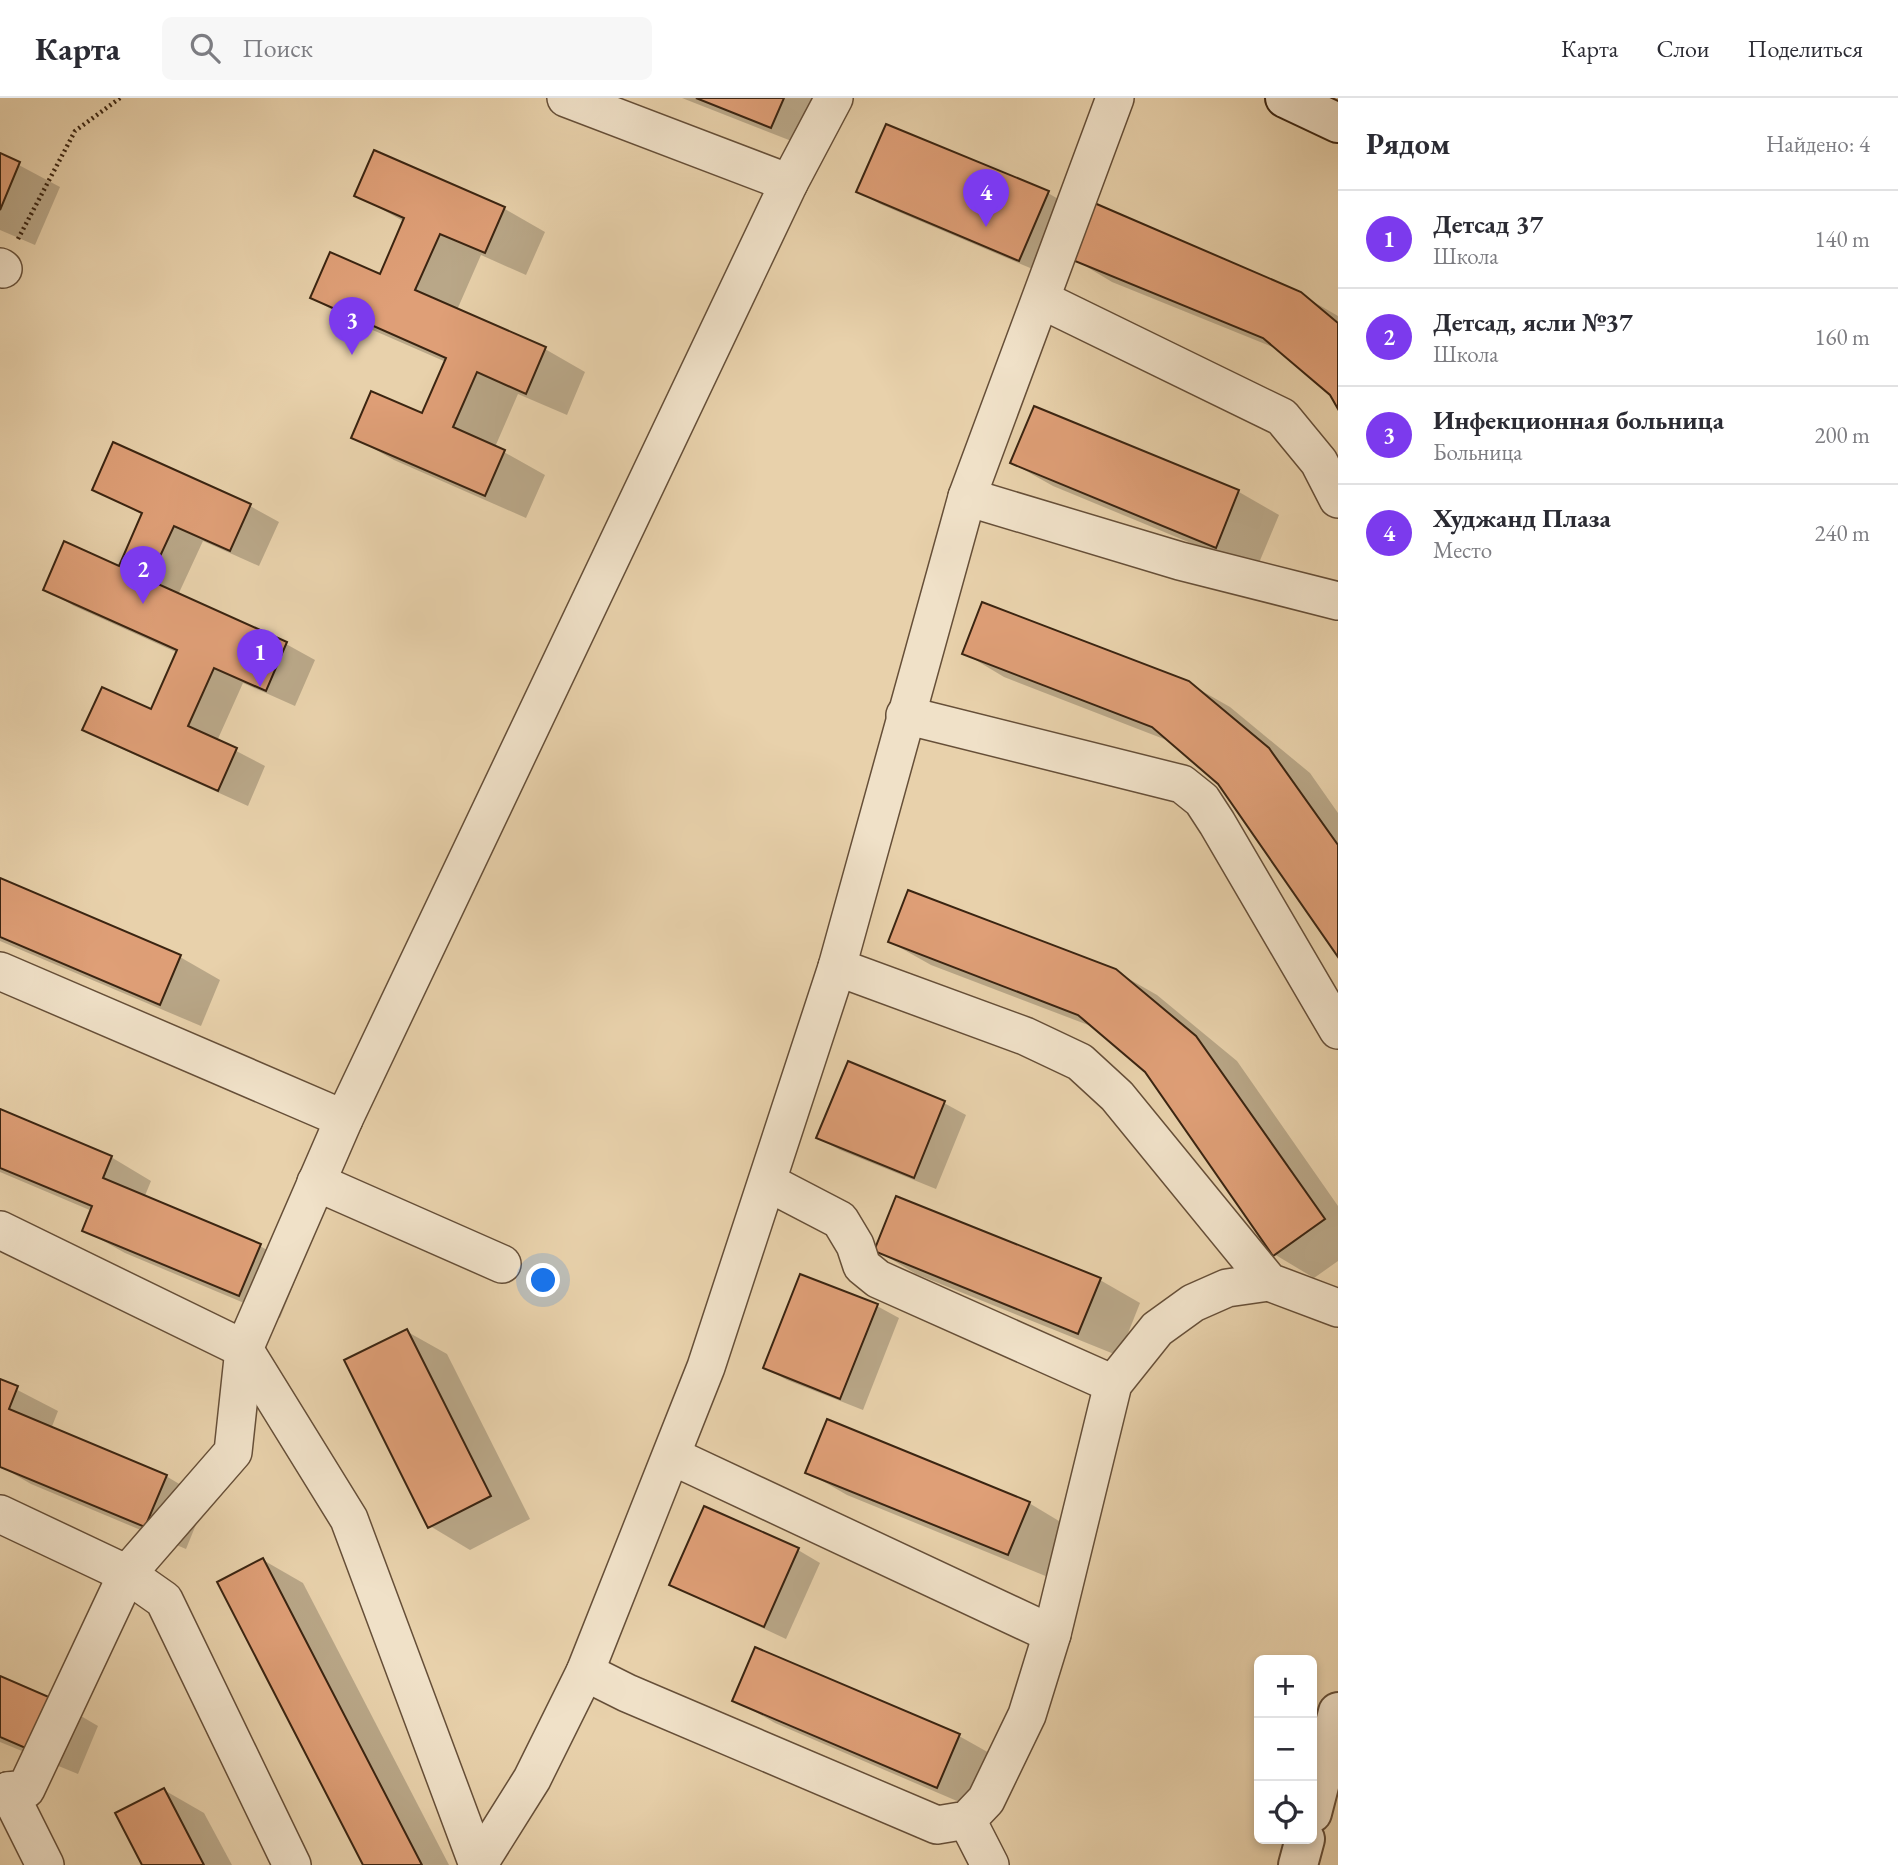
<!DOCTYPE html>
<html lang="ru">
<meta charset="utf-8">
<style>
:root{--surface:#fff;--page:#f7f7f7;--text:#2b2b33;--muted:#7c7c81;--line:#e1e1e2;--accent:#7c3aed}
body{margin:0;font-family:"EB Garamond",serif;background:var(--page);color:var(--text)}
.controls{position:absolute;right:21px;bottom:21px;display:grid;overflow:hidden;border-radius:10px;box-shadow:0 4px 10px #0003}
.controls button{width:63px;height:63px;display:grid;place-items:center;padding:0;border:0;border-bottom:2px solid var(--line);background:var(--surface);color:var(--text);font:35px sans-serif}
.you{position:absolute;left:544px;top:1183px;width:24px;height:24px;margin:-18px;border:5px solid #fff;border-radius:50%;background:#1a73e8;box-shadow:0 0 0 10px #1a73e833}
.badge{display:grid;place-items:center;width:46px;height:46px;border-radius:50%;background:var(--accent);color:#fff;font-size:23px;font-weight:700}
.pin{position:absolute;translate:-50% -58px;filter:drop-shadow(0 2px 4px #0008)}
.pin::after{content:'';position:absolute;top:37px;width:24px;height:21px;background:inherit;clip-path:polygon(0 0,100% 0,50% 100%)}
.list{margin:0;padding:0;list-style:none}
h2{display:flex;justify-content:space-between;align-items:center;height:91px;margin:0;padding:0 28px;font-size:30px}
h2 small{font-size:23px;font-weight:400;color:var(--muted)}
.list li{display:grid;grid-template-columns:46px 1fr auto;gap:21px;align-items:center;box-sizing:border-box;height:98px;padding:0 28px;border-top:2px solid var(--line)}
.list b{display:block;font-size:26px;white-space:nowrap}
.list p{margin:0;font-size:23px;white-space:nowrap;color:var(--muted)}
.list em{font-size:23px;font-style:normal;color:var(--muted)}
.icon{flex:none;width:38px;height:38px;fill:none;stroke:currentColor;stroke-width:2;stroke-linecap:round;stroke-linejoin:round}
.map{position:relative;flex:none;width:1338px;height:1767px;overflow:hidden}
header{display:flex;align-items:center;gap:42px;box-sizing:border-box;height:98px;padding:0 35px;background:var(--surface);border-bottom:2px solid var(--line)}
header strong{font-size:33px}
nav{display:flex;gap:38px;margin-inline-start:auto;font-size:24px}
.search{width:490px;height:63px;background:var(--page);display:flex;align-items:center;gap:18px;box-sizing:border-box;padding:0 24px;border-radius:10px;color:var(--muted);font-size:26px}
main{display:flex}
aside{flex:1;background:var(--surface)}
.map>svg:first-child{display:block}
.shadow{fill:#0003}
.building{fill:#df9f77;stroke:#3a2411;stroke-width:2}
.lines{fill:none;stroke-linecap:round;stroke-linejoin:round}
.minor-casing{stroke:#664f38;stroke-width:40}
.tertiary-casing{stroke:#664f38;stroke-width:42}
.secondary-casing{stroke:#3a2411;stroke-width:42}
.path{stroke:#3a2411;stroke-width:4.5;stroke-dasharray:2 3.5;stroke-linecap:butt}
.minor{stroke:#f0e1c8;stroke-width:37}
.tertiary{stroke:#f0e1c8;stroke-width:38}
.secondary{stroke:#f0e1c8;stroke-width:38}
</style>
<header>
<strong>Карта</strong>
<div class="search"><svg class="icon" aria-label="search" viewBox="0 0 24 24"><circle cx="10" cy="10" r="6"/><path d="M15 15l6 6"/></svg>Поиск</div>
<nav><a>Карта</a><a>Слои</a><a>Поделиться</a></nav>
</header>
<main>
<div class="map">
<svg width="1338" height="1767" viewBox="0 0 1338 1767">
<rect width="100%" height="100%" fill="#e8d1ab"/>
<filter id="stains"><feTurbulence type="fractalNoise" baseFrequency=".00286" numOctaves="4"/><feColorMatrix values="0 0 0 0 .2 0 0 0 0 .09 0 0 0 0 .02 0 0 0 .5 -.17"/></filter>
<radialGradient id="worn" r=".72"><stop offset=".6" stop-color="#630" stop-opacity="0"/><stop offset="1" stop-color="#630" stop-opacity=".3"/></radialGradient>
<g class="shadow">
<polygon points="682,0 834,0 812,51"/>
<polygon points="375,54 505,111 545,134 526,177 481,157 457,212 545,251 585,274 567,317 518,296 495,349 545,377 526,420 394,362 353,339 423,317 446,264 352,223 312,200 381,179 405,124 356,97"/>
<polygon points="0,57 60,89 35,147 0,132"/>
<polygon points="858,93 1048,95 1070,108 1042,175 880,106"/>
<polygon points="1072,160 1300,196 1338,218 1338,306 1331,296 1280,252 1112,184"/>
<polygon points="1035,310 1239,394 1279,417 1256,472 1053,388 1012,365"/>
<polygon points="94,391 250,408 279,424 259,468 203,443 178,497 286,546 315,562 295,608 243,585 217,643 265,668 248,708 113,647 85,631 151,613 178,555 74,508 45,491 120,470 143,417"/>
<polygon points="964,555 1188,585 1230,609 1310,675 1338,715 1338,856 1219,685 1169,643 1004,579"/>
<polygon points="0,782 180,859 220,882 201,928 0,843"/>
<polygon points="890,844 1115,873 1157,897 1237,963 1338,1108 1338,1163 1314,1180 1274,1156 1146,973 1096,930 931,867"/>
<polygon points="944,1005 966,1017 936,1091 840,1052 818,1040"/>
<polygon points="0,1013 111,1059 151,1083 144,1100 260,1148 300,1171 280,1220 125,1155 84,1132 92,1113 0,1074"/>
<polygon points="876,1152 1100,1182 1140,1205 1119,1258 916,1176"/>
<polygon points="877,1208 899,1220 863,1312 787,1282 765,1270"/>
<polygon points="406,1233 447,1256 530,1421 470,1452 430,1428"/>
<polygon points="0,1283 58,1313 51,1331 166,1378 206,1402 186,1451 31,1386 0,1368"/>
<polygon points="807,1374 1029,1405 1069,1429 1048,1479 847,1397"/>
<polygon points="798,1452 820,1465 786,1541 671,1487"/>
<polygon points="263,1462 303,1485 449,1767 365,1767 219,1484"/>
<polygon points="756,1551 959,1638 1000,1661 978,1712 775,1625 735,1602"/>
<polygon points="0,1580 57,1604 98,1628 78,1676 0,1644"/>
<polygon points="164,1692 204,1715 232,1767 144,1767 117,1716"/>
</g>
<g class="building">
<polygon points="696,0 784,0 771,30"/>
<polygon points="886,26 1049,93 1019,163 856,94"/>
<polygon points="374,52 505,109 485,155 440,136 415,192 546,249 526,296 477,274 453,329 505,352 485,398 351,340 371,293 422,315 446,260 310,200 330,154 380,176 404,120 354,98"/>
<polygon points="0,55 20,64 0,112"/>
<polygon points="1092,104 1301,194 1338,225 1338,311 1330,297 1263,240 1070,161"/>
<polygon points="1034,308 1239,392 1216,450 1010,365"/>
<polygon points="113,344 251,406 230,453 174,428 149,482 287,544 266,593 214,570 188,628 237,650 218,693 82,632 102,589 151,611 177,552 43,492 64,443 119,468 142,415 92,392"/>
<polygon points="982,504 1189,583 1269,650 1338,747 1338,859 1218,686 1152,629 962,556"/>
<polygon points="0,780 181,857 160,907 0,839"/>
<polygon points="908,792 1116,871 1196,938 1325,1121 1273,1158 1145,974 1078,917 888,844"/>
<polygon points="848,963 945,1003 914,1080 816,1040"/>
<polygon points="0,1011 112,1058 103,1080 261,1146 239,1198 82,1133 92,1108 0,1070"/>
<polygon points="896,1098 1101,1180 1078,1236 874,1153"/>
<polygon points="800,1176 878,1206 840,1301 763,1270"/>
<polygon points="407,1231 491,1398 428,1430 344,1262"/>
<polygon points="0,1281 18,1288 9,1311 167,1377 145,1429 0,1369"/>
<polygon points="827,1321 1030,1404 1008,1457 805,1375"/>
<polygon points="704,1408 799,1450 764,1529 669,1487"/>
<polygon points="263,1460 422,1767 363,1767 217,1484"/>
<polygon points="755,1549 960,1636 937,1690 732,1603"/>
<polygon points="0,1578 58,1603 37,1655 0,1639"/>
<polygon points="164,1690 204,1767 142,1767 115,1715"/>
</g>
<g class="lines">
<g class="minor-casing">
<g id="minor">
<polyline points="566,0 789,85"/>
<polyline points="0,169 3,171"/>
<polyline points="1042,202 1282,319 1319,364 1338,401"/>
<polyline points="967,399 1180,463 1338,503"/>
<polyline points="905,617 1182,686 1202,702 1217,725 1338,932"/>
<polyline points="837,869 1025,938 1080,964 1117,998 1269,1184 1338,1210"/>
<polyline points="0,873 344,1021"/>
<polyline points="316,1084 502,1166"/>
<polyline points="769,1085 840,1122 855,1147 862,1168 878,1181 1113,1286"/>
<polyline points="0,1132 244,1251 349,1421 478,1767"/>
<polyline points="672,1358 1052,1536"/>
<polyline points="0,1416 127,1476 164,1502 292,1767"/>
<polyline points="585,1574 627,1595 937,1727 967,1722 986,1702 1027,1617 1052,1536 1113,1286 1157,1231 1193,1205 1227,1190 1269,1184"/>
<polyline points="8,1693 45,1767"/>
<polyline points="0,1700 8,1693 26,1691 127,1476 233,1354 244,1251 344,1021 789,85 834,0"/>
<polyline points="967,1722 990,1767"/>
<polyline points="478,1767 532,1681 585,1574 706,1269 837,869 967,399 1115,0"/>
</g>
</g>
<g class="tertiary-casing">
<g id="tertiary">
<polyline points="1312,1715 1338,1614"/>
<polyline points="1298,1767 1305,1741"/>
</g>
</g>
<g class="secondary-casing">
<polyline id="secondary" points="1285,0 1338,25"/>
</g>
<polyline class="path" points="18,141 75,33 120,0"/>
<use href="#minor" class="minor"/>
<use href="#tertiary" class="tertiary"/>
<use href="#secondary" class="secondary"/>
</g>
<rect width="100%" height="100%" filter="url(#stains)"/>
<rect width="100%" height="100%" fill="url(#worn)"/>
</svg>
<div class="controls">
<button>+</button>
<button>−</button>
<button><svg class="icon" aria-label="locate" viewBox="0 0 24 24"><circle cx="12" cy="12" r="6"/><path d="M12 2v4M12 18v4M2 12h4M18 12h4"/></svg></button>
</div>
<div class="you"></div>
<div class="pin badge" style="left:260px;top:589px">1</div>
<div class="pin badge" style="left:143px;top:506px">2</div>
<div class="pin badge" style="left:352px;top:257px">3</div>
<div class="pin badge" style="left:986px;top:129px">4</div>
</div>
<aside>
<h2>Рядом<small>Найдено: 4</small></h2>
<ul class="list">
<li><span class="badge">1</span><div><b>Детсад 37</b><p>Школа</p></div><em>140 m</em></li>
<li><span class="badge">2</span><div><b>Детсад, ясли №37</b><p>Школа</p></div><em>160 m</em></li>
<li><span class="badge">3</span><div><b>Инфекционная больница</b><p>Больница</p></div><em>200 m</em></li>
<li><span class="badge">4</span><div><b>Худжанд Плаза</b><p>Место</p></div><em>240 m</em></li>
</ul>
</aside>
</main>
